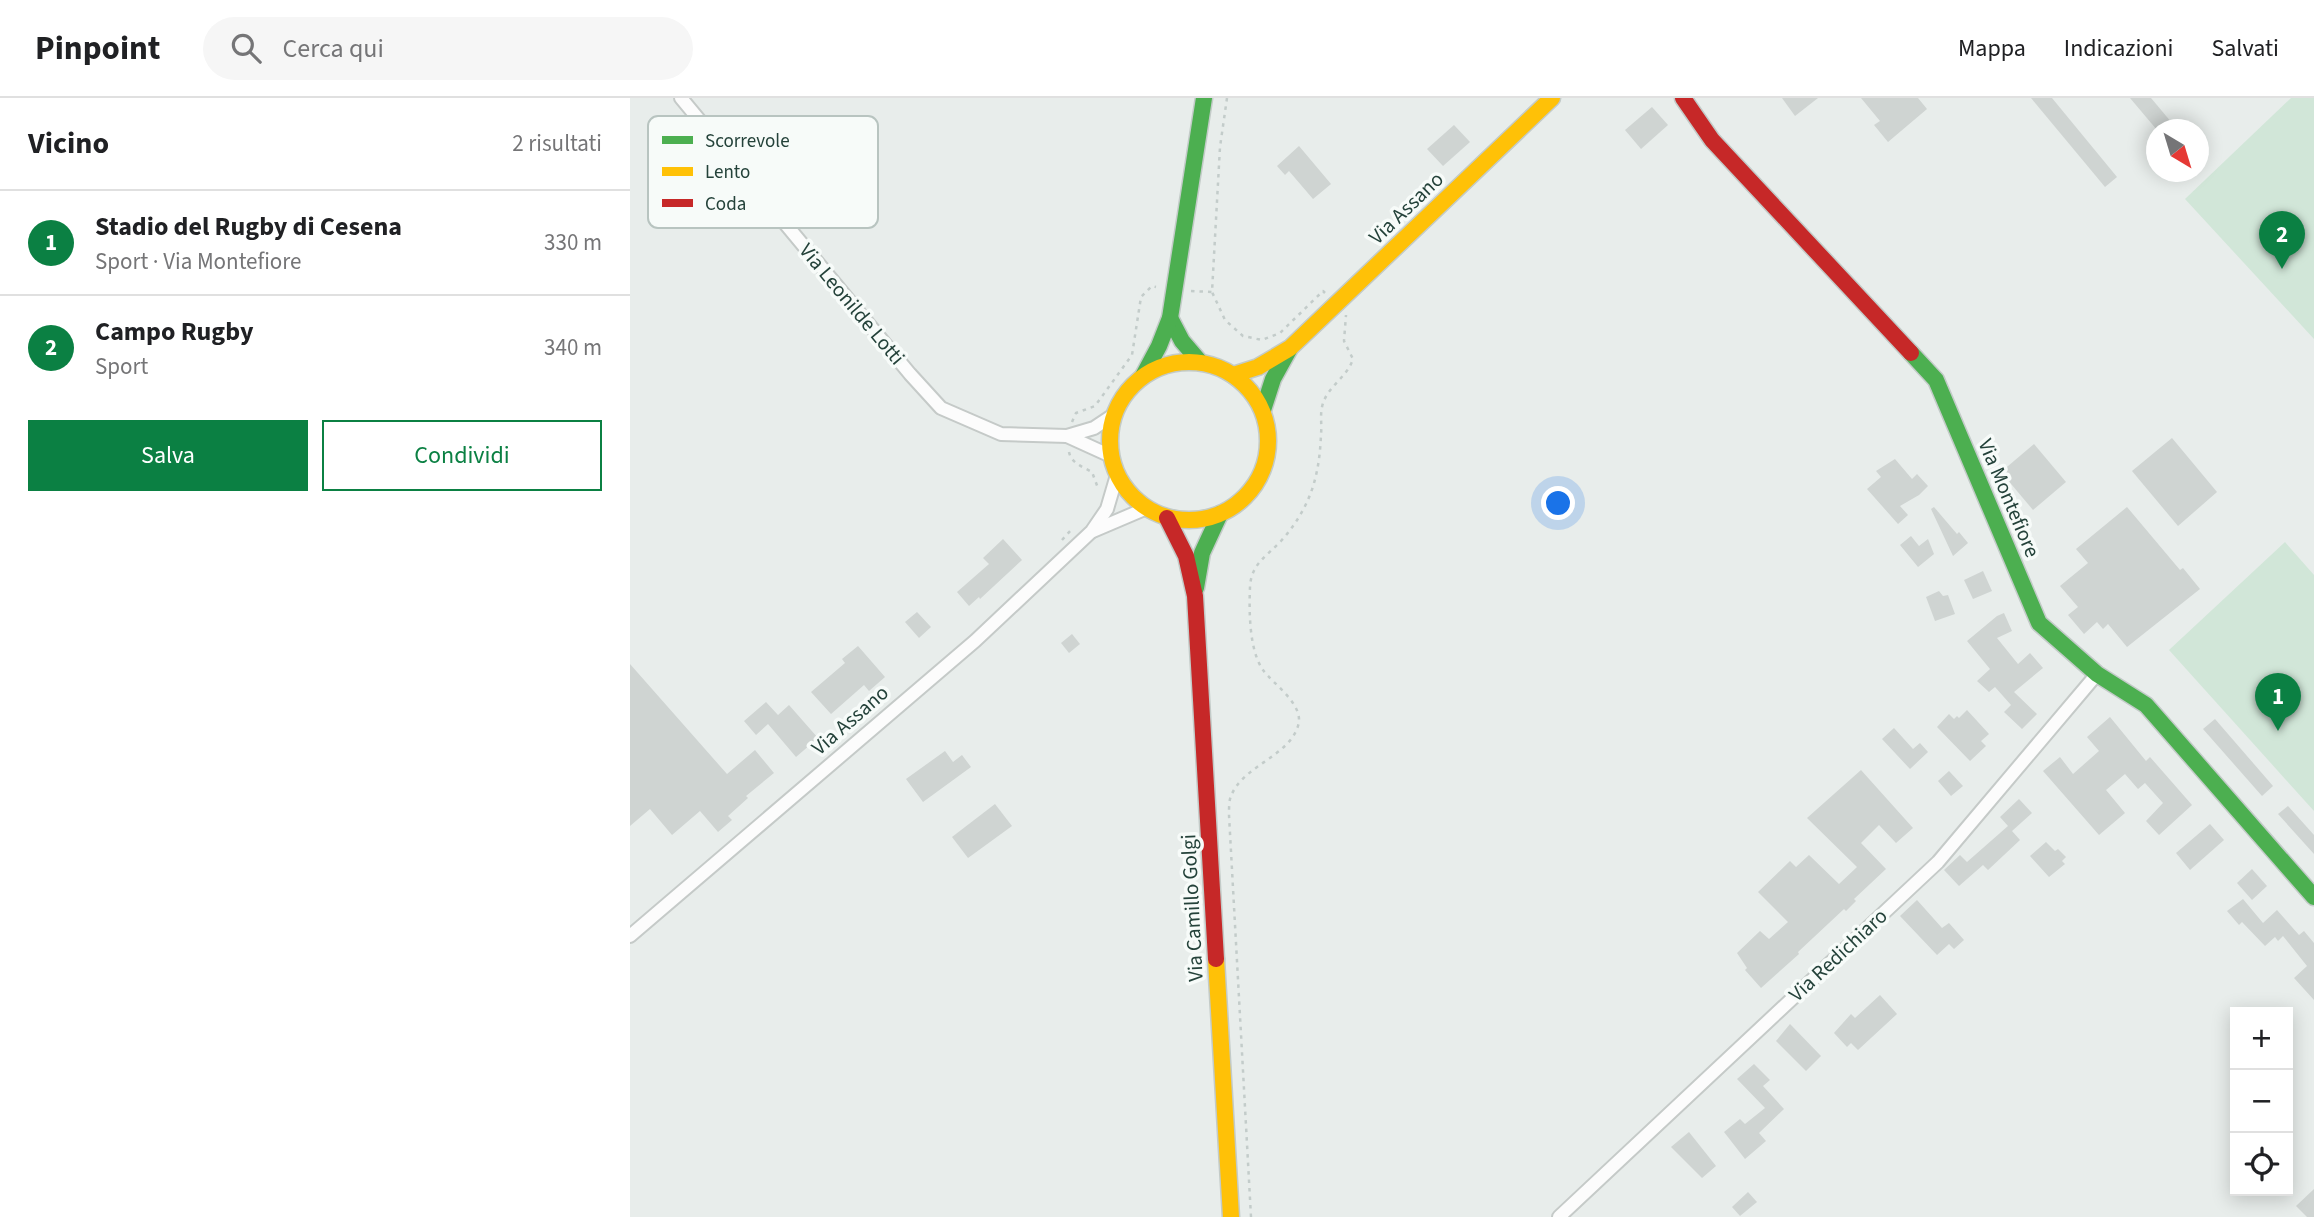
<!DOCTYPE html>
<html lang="it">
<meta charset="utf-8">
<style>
:root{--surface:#fff;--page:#f6f6f6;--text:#202124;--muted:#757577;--line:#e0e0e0;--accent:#0b8043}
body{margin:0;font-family:"Source Sans 3",sans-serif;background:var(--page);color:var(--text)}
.controls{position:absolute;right:21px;bottom:21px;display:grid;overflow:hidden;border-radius:0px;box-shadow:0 4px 18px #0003}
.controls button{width:63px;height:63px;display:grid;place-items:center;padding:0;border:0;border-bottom:2px solid var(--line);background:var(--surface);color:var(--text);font:35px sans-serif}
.compass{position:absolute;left:1516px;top:21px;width:63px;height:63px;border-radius:50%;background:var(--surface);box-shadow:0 4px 18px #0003;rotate:142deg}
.you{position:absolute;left:929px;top:406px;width:24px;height:24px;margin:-18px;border:5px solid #fff;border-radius:50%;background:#1a73e8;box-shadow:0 0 0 10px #1a73e833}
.badge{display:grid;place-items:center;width:46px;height:46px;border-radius:50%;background:var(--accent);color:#fff;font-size:23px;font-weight:700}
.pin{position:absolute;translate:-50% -58px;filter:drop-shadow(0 2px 4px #0008)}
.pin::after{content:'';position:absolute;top:37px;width:24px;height:21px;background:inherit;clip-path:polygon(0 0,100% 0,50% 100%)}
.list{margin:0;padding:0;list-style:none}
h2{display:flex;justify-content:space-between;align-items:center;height:91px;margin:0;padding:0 28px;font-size:30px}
h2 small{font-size:23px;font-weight:400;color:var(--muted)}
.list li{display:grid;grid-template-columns:46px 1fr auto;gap:21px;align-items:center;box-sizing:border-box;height:105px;padding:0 28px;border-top:2px solid var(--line)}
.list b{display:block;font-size:26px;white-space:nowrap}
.list p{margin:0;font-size:23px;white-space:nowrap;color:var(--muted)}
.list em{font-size:23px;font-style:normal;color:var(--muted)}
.actions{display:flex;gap:14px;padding:21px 28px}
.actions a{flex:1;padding:16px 0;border:2px solid var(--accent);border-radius:0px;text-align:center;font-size:24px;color:var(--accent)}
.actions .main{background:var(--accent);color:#fff}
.icon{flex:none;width:38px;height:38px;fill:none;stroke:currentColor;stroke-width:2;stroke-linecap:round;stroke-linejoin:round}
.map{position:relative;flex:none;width:1684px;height:1119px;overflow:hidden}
header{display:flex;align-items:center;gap:42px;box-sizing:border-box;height:98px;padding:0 35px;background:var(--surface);border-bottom:2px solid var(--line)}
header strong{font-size:33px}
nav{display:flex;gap:38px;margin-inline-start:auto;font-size:24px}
.search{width:490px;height:63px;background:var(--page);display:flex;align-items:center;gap:18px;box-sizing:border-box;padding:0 24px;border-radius:38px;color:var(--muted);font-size:26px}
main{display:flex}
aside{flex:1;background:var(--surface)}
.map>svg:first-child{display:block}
.green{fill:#d1e6d8}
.building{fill:#cfd4d2}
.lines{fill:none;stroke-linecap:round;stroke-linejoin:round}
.street-casing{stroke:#c5cac8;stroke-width:16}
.fast-casing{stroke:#c3cbc8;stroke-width:19}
.slow-casing{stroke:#c3cbc8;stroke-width:19}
.jam-casing{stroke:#c3cbc8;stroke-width:19}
.path{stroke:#c3ccca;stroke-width:2.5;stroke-dasharray:3.5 5;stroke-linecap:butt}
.street{stroke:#fcfcfc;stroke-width:12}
.fast{stroke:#4caf50;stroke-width:16}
.slow{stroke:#ffc107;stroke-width:16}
.jam{stroke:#c62828;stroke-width:16}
.labels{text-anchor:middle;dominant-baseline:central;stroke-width:7;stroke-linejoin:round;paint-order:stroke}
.street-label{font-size:21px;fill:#24423a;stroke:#f7fbf9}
.key{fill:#f7fbf9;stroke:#b8c4c0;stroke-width:2}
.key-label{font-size:19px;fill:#24423a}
</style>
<header>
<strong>Pinpoint</strong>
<div class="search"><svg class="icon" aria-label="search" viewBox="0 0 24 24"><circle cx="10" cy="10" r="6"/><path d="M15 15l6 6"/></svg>Cerca qui</div>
<nav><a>Mappa</a><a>Indicazioni</a><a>Salvati</a></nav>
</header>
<main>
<aside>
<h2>Vicino<small>2 risultati</small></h2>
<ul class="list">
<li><span class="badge">1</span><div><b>Stadio del Rugby di Cesena</b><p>Sport · Via Montefiore</p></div><em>330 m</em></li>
<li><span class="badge">2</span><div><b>Campo Rugby</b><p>Sport</p></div><em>340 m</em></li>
</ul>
<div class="actions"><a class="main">Salva</a><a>Condividi</a></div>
</aside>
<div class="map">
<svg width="1684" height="1119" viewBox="0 0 1684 1119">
<rect width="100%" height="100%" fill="#e8edeb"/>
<g class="green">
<polygon points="1661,0 1684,0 1684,241 1555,101"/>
<polygon points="1655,444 1684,477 1684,713 1539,552"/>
</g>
<g class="building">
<polygon points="1152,0 1188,0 1165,18"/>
<polygon points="1231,0 1288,0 1297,11 1258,44 1244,27 1250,23"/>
<polygon points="1401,0 1422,0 1487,79 1475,89"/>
<polygon points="1500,0 1521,0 1542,25 1535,32 1527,32"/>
<polygon points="1022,9 1038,27 1011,51 995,32"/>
<polygon points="824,27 840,44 813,68 797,51"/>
<polygon points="669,48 701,86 683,101 659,73 655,77 647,68"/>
<polygon points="1542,340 1587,394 1548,428 1502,373"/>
<polygon points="1404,346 1436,384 1403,412 1371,374"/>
<polygon points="1265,361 1282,381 1287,376 1298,388 1289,397 1270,408 1278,417 1268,426 1237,391 1251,379 1246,373"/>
<polygon points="1304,409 1327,436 1329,434 1338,445 1323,458 1301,411"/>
<polygon points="1497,409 1550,472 1553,470 1570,491 1497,549 1478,526 1473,531 1467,524 1454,536 1438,517 1448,509 1430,488 1458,465 1446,451"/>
<polygon points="1281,438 1289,448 1298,441 1304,456 1288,469 1270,447"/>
<polygon points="373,441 392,462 350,501 349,499 339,508 327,494 359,466 353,460"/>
<polygon points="1353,473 1362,493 1343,501 1334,482"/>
<polygon points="1309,493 1313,498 1318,497 1325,516 1305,523 1296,499"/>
<polygon points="287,514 301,529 289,540 275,524"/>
<polygon points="1374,515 1382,533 1367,540 1388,566 1400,555 1413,570 1384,594 1407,616 1392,631 1374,614 1381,607 1365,589 1359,594 1347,583 1360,571 1337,543 1367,518"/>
<polygon points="442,536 450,546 439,555 431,545"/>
<polygon points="228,548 255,579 239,593 234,587 201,616 181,594 215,565 212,561"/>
<polygon points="0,566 97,676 125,652 144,675 116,698 118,700 98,718 102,722 88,734 70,713 42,737 20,711 0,728"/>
<polygon points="136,604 148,617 159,607 188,640 166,659 138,626 126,637 114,623"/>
<polygon points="1337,612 1359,636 1351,643 1356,648 1340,663 1307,629 1319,616 1324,621 1327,618 1329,620"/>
<polygon points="1480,619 1516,663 1520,659 1562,707 1529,737 1516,723 1533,705 1515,685 1508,691 1495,676 1476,692 1495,715 1469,737 1413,673 1430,659 1443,676 1469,653 1457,639"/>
<polygon points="1585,621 1643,688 1632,698 1573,631"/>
<polygon points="1264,630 1283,651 1290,645 1298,654 1280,671 1252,641"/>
<polygon points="315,653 323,664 332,657 341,669 293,704 276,681"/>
<polygon points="1231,672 1283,730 1266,745 1249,727 1231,745 1256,771 1224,801 1226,803 1216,813 1214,811 1168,854 1169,856 1131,890 1115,872 1117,870 1107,855 1130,833 1139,841 1158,824 1128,794 1160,763 1166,769 1179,757 1209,786 1227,769 1177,720"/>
<polygon points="1319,673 1333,688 1321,698 1308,683"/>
<polygon points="1389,701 1402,715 1382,733 1390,742 1358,772 1353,767 1329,788 1314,772 1330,757 1337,764 1378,728 1370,719"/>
<polygon points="365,706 382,728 338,760 322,739"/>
<polygon points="1658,708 1684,737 1684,756 1648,716"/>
<polygon points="1580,726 1594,742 1560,772 1546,755"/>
<polygon points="1416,744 1425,753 1428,751 1436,759 1432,763 1435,766 1419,779 1400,758"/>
<polygon points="1622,771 1637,788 1622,802 1607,785"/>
<polygon points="1613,801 1633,825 1647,812 1669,837 1674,833 1684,845 1684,902 1664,880 1677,868 1653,838 1648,843 1645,839 1635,848 1612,824 1609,827 1597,813"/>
<polygon points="1287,802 1312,830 1319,825 1334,842 1324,851 1319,846 1307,857 1270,818"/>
<polygon points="1250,897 1267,916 1228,952 1221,945 1217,949 1204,935 1221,916 1225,920"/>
<polygon points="1160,926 1191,958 1176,973 1146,943"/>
<polygon points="1124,966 1140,982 1133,988 1154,1011 1129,1035 1136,1043 1115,1061 1094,1034 1110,1021 1115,1026 1135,1010 1107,981"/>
<polygon points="1059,1034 1086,1068 1072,1080 1041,1049"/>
<polygon points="1684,1091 1684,1119 1677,1119 1666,1108"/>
<polygon points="1118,1094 1127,1104 1110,1118 1102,1109"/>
</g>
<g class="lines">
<g class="street-casing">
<g id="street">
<polyline points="51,0 280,276 311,310 371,336 437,338 464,330 485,316"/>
<polyline points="437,338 481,358"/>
<polyline points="463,433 517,410"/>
<polyline points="0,838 345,543 462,433 477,411 487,377"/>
<polyline points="929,1119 1308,764 1467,576"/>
</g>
</g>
<g class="fast-casing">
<g id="fast">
<polyline points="540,220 552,243 570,264"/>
<polyline points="1281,255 1306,282 1409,525 1467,576 1516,607 1684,799"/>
<polyline points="513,278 529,248 540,220 574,0"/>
<polyline points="633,312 643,281 659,252"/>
<polyline points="566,490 572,455 590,416"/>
</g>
</g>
<g class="slow-casing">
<g id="slow">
<circle cx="559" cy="343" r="79"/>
<polyline points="603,277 628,269 660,250 922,0"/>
<polyline points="586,861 601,1119"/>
</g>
</g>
<g class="jam-casing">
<g id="jam">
<polyline points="1053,0 1082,42 1281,255"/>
<polyline points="537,420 556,458 565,498 586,861"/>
</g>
</g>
<g class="path">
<polyline points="597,0 590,49 582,194 595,222 613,238 632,242 650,235 693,193 695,195"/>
<polyline points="561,193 582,194"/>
<polyline points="442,324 446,315 465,308 502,257 511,199 522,188 526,189"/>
<path d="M439,354C441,365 453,369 462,374L468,390"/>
<polyline points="432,442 441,432"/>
<path d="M621,1119L599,717C599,712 599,705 600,701C610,668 658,660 668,628C675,607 644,587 633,572C619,552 619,513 620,489C621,466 637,458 651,443C660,433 667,423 673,412C686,388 690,363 691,336C692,327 690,318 692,309C696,289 717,280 723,261L714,243L716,217"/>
</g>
<use href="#street" class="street"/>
<use href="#fast" class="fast"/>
<use href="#slow" class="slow"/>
<use href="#jam" class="jam"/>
</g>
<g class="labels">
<g class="street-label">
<text transform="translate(776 110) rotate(-44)">Via Assano</text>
<text transform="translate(222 206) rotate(50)">Via Leonilde Lotti</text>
<text transform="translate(1379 400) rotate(67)">Via Montefiore</text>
<text transform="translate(220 622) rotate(-41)">Via Assano</text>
<text transform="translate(562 810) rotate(-93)">Via Camillo Golgi</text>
<text transform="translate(1208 857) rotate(-43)">Via Redichiaro</text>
</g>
</g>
<rect x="18" y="18" width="230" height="112" rx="10" class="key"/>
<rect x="32" y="38" width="31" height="8" fill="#4caf50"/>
<rect x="32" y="69" width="31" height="9" fill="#ffc107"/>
<rect x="32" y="101" width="31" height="8" fill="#c62828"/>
<g class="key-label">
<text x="75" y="49">Scorrevole</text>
<text x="75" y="80">Lento</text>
<text x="75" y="112">Coda</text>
</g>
</svg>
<div class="controls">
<button>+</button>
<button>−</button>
<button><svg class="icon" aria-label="locate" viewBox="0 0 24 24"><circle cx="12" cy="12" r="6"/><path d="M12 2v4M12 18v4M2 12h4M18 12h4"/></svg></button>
</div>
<svg class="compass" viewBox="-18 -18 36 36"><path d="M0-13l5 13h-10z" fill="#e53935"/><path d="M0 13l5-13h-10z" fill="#757577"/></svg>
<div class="you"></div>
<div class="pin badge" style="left:1648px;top:633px">1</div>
<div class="pin badge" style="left:1652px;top:171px">2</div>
</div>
</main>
